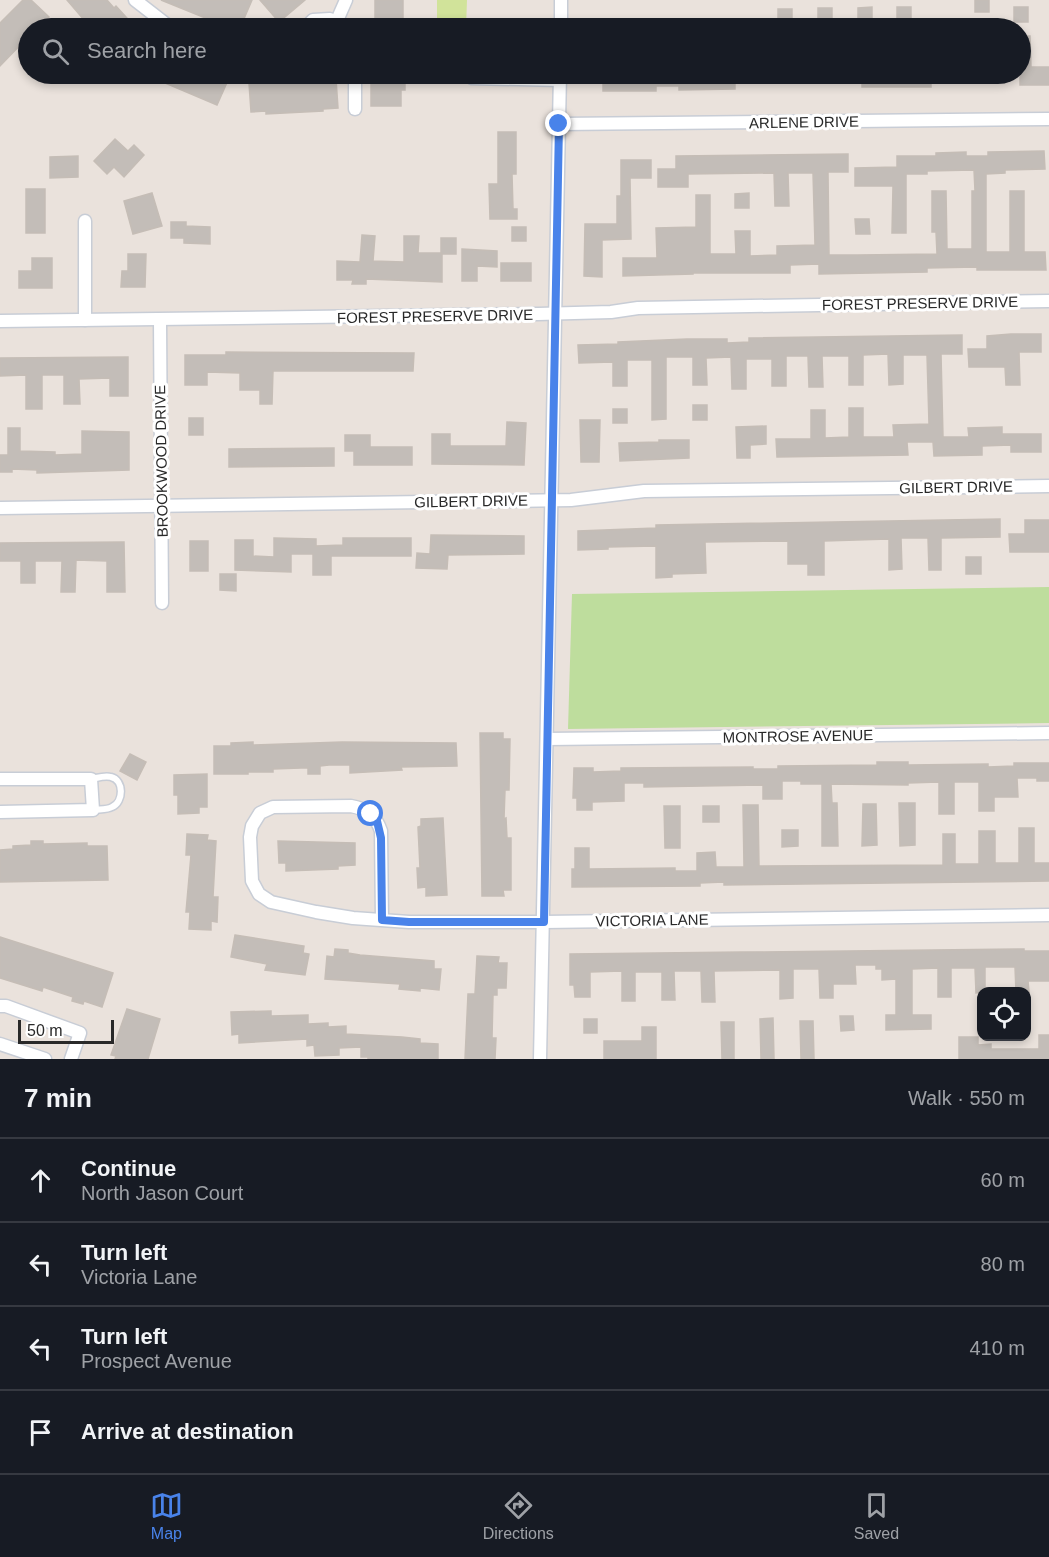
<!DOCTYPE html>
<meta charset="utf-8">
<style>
:root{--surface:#171b24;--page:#20242c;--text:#f1f3f6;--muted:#9ea1a6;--line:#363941;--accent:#4983ea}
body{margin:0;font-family:Helvetica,sans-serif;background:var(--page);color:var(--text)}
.controls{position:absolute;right:18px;bottom:18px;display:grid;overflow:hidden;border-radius:12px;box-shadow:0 3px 9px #0003}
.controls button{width:54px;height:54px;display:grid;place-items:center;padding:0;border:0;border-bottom:2px solid var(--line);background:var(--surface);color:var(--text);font:30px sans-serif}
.scale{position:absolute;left:18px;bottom:15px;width:96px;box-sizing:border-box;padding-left:6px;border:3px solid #292929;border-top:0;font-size:16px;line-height:21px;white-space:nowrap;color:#292929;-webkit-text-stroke:4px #fff;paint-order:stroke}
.stop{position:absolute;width:18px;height:18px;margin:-14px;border:4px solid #4983ea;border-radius:50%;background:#fff}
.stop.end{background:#4983ea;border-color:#fff;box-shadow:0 2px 6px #0008}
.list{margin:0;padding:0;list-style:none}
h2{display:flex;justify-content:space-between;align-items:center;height:78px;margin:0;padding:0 24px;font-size:26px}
h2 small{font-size:20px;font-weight:400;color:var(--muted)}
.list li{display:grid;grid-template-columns:39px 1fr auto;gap:18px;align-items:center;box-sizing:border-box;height:84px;padding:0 24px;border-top:2px solid var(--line)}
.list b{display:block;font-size:22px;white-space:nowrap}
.list p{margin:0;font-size:20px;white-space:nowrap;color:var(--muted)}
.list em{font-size:20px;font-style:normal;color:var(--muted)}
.icon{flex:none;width:33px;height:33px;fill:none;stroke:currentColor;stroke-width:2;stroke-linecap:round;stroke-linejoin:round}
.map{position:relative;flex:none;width:1049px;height:1059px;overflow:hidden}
.search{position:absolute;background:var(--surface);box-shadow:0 3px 9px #0003;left:18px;right:18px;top:18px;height:66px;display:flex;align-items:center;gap:15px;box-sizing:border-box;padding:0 21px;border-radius:33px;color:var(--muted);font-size:22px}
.sheet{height:414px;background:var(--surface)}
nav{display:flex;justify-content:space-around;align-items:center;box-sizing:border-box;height:84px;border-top:2px solid var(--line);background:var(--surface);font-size:16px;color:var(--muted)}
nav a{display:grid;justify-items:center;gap:3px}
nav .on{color:var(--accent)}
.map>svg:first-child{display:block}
.grass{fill:#bedd9d}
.pitch{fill:#d1e39a}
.building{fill:#c3bdb8;stroke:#c5bdb6;stroke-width:1.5}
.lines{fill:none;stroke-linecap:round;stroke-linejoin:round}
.lane-casing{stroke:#c8cdd6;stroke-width:9}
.street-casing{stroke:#c8cdd6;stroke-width:15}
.lane{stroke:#fff;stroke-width:6}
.street{stroke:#fff;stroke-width:12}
.route{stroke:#4983ea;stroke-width:8}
.labels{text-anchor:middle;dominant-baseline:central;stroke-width:6;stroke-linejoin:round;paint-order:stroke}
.street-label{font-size:15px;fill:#292929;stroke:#fff}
</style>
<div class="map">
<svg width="1049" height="1059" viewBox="0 0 1049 1059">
<rect width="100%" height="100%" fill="#eae2dc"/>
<polygon class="grass" points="1049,587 1049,723 568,729 572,594"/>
<polygon class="pitch" points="437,0 467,0 466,28 437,28"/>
<g class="building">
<polygon points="23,0 31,0 49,17 37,28 28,28 28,37 0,66 0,23"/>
<polygon points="67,0 107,0 114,8 116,6 136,28 91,28"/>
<polygon points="161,0 252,0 240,28 230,28"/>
<polygon points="260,0 305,0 279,22"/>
<rect x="375" y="0" width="28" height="28"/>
<rect x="975" y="0" width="14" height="12"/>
<polygon points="872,7 872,22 858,22 858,8"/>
<rect x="897" y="7" width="14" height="15"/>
<rect x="1014" y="7" width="14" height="15"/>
<rect x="818" y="8" width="14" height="15"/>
<rect x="778" y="9" width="14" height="14"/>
<polygon points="1020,36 1030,36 1031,67 1049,67 1049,85 1020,85"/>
<polygon points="144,74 218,74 229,78 217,105"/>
<polygon points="374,74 405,74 405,90 401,90 401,106 371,106 371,82 374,82"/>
<polygon points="603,74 735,74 735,89 679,90 679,86 656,86 656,91 603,91"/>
<rect x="862" y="74" width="69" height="13"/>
<polygon points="336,79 338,108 323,109 323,111 266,114 266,111 251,112 249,83"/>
<polygon points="498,132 516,132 516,174 512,174 513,209 517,209 517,219 490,219 489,184 498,184"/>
<polygon points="115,139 128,151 134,145 144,155 124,177 114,167 107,174 94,161"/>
<polygon points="1044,151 1045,169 1005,170 1005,173 986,174 986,252 1010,252 1010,191 1024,191 1024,252 1045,252 1046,270 977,270 977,267 927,268 927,272 819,274 819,264 790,265 790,273 693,273 693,274 623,276 623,258 657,258 656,228 696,227 696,195 710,195 710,254 736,254 735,231 750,231 750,256 777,255 777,246 815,245 813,173 788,173 789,206 775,206 774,173 688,174 688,187 658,187 658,169 676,169 676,156 848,154 848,172 828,172 829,255 858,255 937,254 936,232 932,232 932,191 946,191 947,249 972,249 972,191 975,191 974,170 927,171 927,174 906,174 906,233 892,233 893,186 855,186 855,168 897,167 897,156 936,156 936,153 966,152 966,156 988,156 988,152"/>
<polygon points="78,156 78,177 50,178 50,157"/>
<polygon points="621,160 651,160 651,178 630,178 631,239 602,240 602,277 584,276 585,224 617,224 617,196 621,196"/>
<rect x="26" y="189" width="19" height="44"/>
<polygon points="152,193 162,226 133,234 124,201"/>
<polygon points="749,193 749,208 735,208 735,194"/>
<polygon points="855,219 869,219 870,234 856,234"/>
<polygon points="171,222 186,222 186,226 210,227 210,244 184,243 184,238 171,238"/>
<rect x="512" y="227" width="14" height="14"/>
<polygon points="362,235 375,236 373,261 404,262 404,236 419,236 418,253 441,253 441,238 456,238 456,254 442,254 442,282 366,279 366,284 352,284 353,280 337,280 337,261 360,262"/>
<polygon points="462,249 497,251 497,267 477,266 477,281 462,281"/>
<polygon points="128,254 146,254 145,287 121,287 122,271 128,271"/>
<polygon points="32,258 52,258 52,288 19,288 19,271 32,271"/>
<rect x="501" y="263" width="30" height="18"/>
<polygon points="1011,334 1041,334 1041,352 1019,352 1020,385 1006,385 1005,367 969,367 968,349 987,349 987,336"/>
<polygon points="962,335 962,354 941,354 943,437 969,437 968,428 1002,427 1002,434 1041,434 1041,452 1011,452 1011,445 982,446 982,455 934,456 933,442 907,442 908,455 777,457 776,439 811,439 811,410 825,410 825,438 849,437 849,408 863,408 863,437 894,437 893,425 929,424 927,355 903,355 903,384 889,385 888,354 863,355 863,385 849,385 849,356 822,356 823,387 809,387 808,356 786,356 786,386 772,386 772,359 746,359 746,389 732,389 731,357 706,358 707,385 693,385 693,357 666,357 666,419 652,420 652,360 627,360 627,386 613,386 613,362 579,363 578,345 618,344 618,342 687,339 727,339 727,343 749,342 749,338"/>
<polygon points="226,352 414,353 413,371 273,371 272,404 260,404 260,390 240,390 240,373 207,372 207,385 185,385 185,355 226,355"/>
<polygon points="128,357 128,396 110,396 110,378 79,379 80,404 64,404 64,375 42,375 42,409 26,409 26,375 0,376 0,358"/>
<rect x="693" y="405" width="14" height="15"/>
<rect x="613" y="409" width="14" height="14"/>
<rect x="189" y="418" width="14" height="17"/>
<polygon points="580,420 600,420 599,462 581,462"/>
<polygon points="507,422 526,423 524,465 432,464 432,434 450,434 450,446 506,446"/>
<polygon points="766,426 766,444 750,445 750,458 737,458 736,427"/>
<polygon points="8,428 20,428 20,451 55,452 55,455 82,454 82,431 129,432 129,470 37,473 37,470 12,469 12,472 0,472 0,455 8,455"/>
<polygon points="345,435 370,435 370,447 412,447 412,465 354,465 354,451 345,451"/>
<polygon points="659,440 689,440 689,458 620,461 619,443 659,442"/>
<polygon points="334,448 334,466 229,467 229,449"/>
<polygon points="1000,519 1000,537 941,538 941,570 929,570 928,538 901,538 902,569 889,570 889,539 824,541 824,575 808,575 808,564 788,564 788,541 705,542 706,573 672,574 672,577 656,578 656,546 608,547 608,549 578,550 578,531 656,528 656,525"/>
<polygon points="1025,520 1049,520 1049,552 1010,552 1009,534 1025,534"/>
<polygon points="431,535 524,536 524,554 448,555 447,569 416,568 417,553 430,554"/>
<polygon points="274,538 316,539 316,546 343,545 343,538 411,538 411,556 331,556 331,575 313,575 313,554 291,554 291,572 235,570 235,540 253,540 253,556 274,557"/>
<rect x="190" y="541" width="18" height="30"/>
<polygon points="124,542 125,592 107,592 107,561 76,560 75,592 61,592 62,561 35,561 35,583 21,583 21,561 0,561 0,543"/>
<rect x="966" y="557" width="15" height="17"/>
<polygon points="220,574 236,574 236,591 220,590"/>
<polygon points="480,733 503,733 503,739 510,739 509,790 505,790 504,819 506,818 507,838 511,838 511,890 503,890 504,896 482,896"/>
<polygon points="253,742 253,745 342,742 456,743 457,766 401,767 402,770 350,773 350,765 329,765 320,766 320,774 308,774 308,768 301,768 273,769 273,772 248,772 248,774 214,774 214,746 231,746 231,743"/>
<polygon points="130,754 146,762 137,780 120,771"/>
<polygon points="877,762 908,762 908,765 988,764 988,767 1014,766 1014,763 1049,763 1049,781 1037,781 1037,778 1017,778 1018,797 994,797 994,811 979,811 979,782 954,782 954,814 939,814 939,782 908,783 908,785 831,784 832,803 837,803 838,846 822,846 822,784 801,784 801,781 782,781 782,799 763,799 763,785 644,787 644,783 624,783 624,801 592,802 592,810 577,810 577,798 573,798 574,768 593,768 593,772 621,771 621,768 753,767 753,769 778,769 778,766 877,765"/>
<polygon points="207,774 207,807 199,807 199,813 178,814 178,795 174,795 174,775"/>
<polygon points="899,803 915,803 915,845 900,846"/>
<polygon points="863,804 876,804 877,845 862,846"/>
<polygon points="743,805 758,805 759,866 943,865 943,834 955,834 955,864 979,864 979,831 995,831 995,863 1019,863 1019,828 1034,828 1034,863 1049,863 1049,881 724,885 724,882 700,883 700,886 572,887 572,869 575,869 575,848 589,848 589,869 675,868 675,871 697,871 697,853 715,852 716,867 744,867"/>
<polygon points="664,806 680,806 680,848 665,848"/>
<rect x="703" y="806" width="16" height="16"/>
<polygon points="443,818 447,895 426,896 426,887 418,888 417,868 420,868 418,827 421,826 421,819"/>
<polygon points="782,830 798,830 798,846 782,847"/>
<polygon points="187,834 208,835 207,840 216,841 213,897 218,897 217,922 211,921 211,930 189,929 190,912 186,912 191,855 186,855"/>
<polygon points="31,841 43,841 43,844 87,843 87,846 107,846 108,880 0,882 0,850 13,849 13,846 31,845"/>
<polygon points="278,841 355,843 355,865 338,866 338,869 286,871 286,863 279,863"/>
<polygon points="235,935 304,946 303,953 309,954 305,975 265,970 267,964 231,957"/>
<polygon points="0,937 113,973 102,1007 84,1001 83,1004 72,1001 73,997 43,987 42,991 0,978"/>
<polygon points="335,949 348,950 348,953 360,955 434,961 434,969 441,969 439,990 420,988 420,991 399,989 400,984 325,979 327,956 334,957"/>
<polygon points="1024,949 1024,951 1049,951 1049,981 1028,981 1029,992 1016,992 1015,967 985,967 985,992 976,993 975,968 951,968 951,997 938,997 938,968 912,969 912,1015 931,1015 931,1029 886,1030 886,1015 896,1015 896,979 882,980 882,969 876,969 876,965 855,965 856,984 833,984 833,998 820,998 819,969 793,969 793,998 780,999 780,970 714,971 715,1002 702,1002 701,971 674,971 675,1000 662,1000 662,972 635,972 635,1001 622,1001 622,971 590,972 590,997 575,997 574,985 570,985 570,954"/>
<polygon points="477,956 499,957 498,963 507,963 506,988 497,988 497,995 493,995 492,1038 496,1038 495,1059 465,1059 468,994 475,994"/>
<polygon points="127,1009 160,1019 148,1059 115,1059 116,1056 111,1055"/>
<polygon points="271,1011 271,1016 308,1015 308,1024 328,1023 328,1027 346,1026 346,1034 402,1037 420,1039 420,1043 438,1044 438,1059 368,1059 368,1057 361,1057 361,1047 339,1048 339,1055 315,1056 314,1045 307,1046 307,1039 239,1043 239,1034 232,1035 231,1012"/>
<polygon points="840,1016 853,1016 854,1030 841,1031"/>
<polygon points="773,1018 774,1059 761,1059 760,1019"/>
<rect x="584" y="1019" width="13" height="14"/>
<polygon points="800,1021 813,1021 814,1059 801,1059"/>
<polygon points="721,1022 734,1022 734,1059 722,1059"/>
<polygon points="642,1027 656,1027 656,1059 604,1059 604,1041 642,1041"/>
<polygon points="1039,1035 1049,1035 1049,1059 959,1059 959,1037 978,1037 978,1045 991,1044 991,1049 1039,1049"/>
</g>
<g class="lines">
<g class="lane-casing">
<g id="lane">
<polyline points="471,81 560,83"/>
<path d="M91,779C97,778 105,775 111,777C124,780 124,802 112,807C107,810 99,809 93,810"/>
</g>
</g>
<g class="street-casing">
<g id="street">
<polyline points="135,0 171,28"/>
<polyline points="335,25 346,0"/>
<polyline points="305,28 313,20 330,19 338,28"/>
<polyline points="561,28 561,0"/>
<polyline points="355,109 355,74"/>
<polyline points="559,124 1049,119"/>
<polyline points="85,221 85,320"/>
<polyline points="160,320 162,603"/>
<polyline points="0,321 538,314 611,312 638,308 1049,301"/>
<polyline points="0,508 571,500 644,491 1049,486"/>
<polyline points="547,739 1049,733"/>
<polyline points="0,779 91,779 93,810 0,812"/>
<path d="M382,920L381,831C376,816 367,809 351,806L273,807L260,813L252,826L250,837L252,881L259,894L271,902L316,912L353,918L409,922H544L1049,915"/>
<polyline points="0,1006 6,1006 80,1033 71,1059"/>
<polyline points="0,1044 45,1059"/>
<polyline points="540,1059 560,74"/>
</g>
</g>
<use href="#lane" class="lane"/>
<use href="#street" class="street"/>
</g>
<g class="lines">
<polyline class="route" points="371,814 377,821 381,838 382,920 409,922 544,922 559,124"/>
</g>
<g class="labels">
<g class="street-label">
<text transform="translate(804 122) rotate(-1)">ARLENE DRIVE</text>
<text transform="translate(920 303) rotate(-1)">FOREST PRESERVE DRIVE</text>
<text transform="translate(435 316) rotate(-1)">FOREST PRESERVE DRIVE</text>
<text transform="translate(161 461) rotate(-91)">BROOKWOOD DRIVE</text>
<text transform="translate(956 487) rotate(-1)">GILBERT DRIVE</text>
<text transform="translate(471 501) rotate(-1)">GILBERT DRIVE</text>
<text transform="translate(798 736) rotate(-1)">MONTROSE AVENUE</text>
<text transform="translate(652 920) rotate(-1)">VICTORIA LANE</text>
</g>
</g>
</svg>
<div class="controls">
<button><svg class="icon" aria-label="locate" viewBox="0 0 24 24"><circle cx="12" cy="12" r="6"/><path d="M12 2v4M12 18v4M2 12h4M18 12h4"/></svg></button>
</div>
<div class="scale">50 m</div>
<div class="stop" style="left:371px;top:814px"></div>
<div class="stop end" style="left:559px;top:124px"></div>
<div class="search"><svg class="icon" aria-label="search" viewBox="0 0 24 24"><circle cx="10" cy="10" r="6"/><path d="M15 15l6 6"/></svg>Search here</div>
</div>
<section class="sheet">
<h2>7 min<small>Walk · 550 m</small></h2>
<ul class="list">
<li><svg class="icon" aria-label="ahead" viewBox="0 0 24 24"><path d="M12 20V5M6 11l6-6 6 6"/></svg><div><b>Continue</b><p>North Jason Court</p></div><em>60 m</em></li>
<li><svg class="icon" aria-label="left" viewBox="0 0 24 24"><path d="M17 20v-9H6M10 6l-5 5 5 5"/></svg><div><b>Turn left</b><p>Victoria Lane</p></div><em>80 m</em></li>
<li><svg class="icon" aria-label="left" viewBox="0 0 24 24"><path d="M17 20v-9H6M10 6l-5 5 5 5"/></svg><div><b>Turn left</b><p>Prospect Avenue</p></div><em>410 m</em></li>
<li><svg class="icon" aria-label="arrive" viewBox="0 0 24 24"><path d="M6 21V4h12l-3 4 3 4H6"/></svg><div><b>Arrive at destination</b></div></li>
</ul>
</section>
<nav>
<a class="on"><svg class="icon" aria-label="map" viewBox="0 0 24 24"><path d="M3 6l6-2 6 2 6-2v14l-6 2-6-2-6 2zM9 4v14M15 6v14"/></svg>Map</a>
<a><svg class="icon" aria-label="directions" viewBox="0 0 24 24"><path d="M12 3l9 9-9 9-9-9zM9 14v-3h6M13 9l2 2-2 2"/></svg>Directions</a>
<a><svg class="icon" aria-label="saved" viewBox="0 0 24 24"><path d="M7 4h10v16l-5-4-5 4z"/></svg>Saved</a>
</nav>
